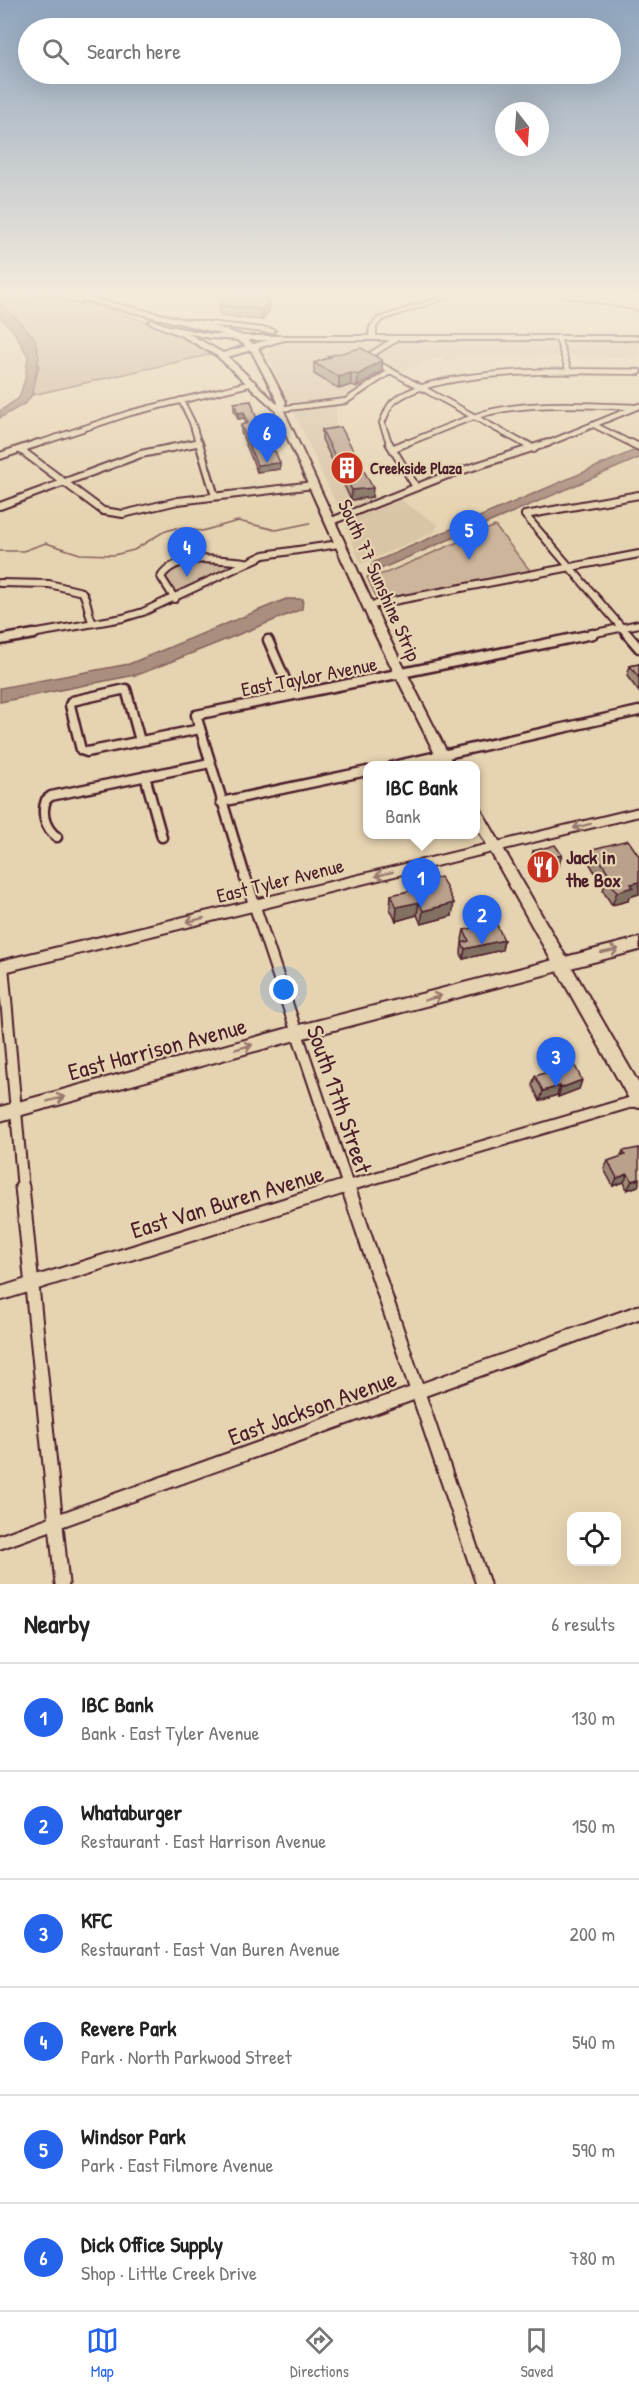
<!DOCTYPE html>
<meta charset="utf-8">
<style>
:root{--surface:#fff;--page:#f6f6f6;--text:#222;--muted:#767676;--line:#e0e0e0;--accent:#2563eb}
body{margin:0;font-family:"Patrick Hand",sans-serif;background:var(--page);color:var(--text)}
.controls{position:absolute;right:18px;bottom:18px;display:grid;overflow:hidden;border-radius:12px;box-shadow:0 6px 24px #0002}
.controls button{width:54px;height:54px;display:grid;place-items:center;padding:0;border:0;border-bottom:2px solid var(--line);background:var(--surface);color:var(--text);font:30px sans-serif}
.compass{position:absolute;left:495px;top:102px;width:54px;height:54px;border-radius:50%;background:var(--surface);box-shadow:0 6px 24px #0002;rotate:163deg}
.you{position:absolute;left:284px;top:990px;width:21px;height:21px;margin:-15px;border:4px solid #fff;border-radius:50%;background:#1a73e8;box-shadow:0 0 0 9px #1a73e833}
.badge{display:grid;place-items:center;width:39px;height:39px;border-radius:50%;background:var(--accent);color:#fff;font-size:20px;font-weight:700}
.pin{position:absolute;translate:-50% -50px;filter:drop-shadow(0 2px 3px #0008)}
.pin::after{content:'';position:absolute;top:32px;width:21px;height:18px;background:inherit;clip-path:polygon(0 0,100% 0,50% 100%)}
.popup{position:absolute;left:363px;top:761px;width:117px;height:78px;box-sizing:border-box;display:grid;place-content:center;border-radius:12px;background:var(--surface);filter:drop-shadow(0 2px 4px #0005);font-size:20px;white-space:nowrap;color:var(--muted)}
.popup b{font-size:22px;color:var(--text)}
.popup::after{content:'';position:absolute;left:50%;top:100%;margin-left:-12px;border:12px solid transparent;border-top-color:var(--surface)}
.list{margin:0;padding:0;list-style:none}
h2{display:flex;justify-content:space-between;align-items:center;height:78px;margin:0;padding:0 24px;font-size:26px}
h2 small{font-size:20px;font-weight:400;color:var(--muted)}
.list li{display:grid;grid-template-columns:39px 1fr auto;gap:18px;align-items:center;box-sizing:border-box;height:108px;padding:0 24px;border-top:2px solid var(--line)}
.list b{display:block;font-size:22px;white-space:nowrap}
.list p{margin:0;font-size:20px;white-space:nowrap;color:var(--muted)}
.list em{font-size:20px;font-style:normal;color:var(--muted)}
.icon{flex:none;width:33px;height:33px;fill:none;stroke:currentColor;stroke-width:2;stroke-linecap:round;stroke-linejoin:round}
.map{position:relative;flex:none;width:639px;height:1584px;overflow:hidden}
.search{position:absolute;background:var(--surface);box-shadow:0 6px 24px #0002;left:18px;right:18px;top:18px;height:66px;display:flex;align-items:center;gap:15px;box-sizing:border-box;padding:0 21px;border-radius:33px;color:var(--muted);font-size:22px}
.sheet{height:726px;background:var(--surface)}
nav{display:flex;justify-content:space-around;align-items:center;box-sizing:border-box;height:84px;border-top:2px solid var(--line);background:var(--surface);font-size:16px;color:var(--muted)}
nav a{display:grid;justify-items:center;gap:3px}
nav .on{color:var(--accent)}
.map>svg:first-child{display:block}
.built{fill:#d9c4a6}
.green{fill:#cdb59b;stroke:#8c6a63;stroke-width:1.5}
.water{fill:#aa8e7e;stroke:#84625d;stroke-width:1.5}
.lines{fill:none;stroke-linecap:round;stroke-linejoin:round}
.stream{stroke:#84625d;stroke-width:1.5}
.street-far4-casing{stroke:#4a1f2b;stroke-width:8}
.street-far3-casing{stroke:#4a1f2b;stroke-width:10}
.street-far2-casing{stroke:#4a1f2b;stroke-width:13}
.street-far1-casing{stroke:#4a1f2b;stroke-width:14}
.street-casing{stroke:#4a1f2b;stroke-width:17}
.secondary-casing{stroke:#4a1f2b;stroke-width:4}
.primary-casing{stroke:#4a1f2b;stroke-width:4}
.street-far4{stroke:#e6d3b1;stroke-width:4.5}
.street-far3{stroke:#e6d3b1;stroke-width:6}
.street-far2{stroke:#e6d3b1;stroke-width:8}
.street-far1{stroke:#e6d3b1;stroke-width:10}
.street{stroke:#e6d3b1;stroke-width:13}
.secondary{fill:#e6d3b1;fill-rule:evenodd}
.primary{fill:#e6d3b1;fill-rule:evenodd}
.rail{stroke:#4a1f2b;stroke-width:1.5}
.wall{fill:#a08a78;stroke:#4a1f2b;stroke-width:1.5}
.shaded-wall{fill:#827162;stroke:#4a1f2b;stroke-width:1.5}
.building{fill:#baa18c;stroke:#4a1f2b;stroke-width:1.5}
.oneway{stroke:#98796e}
.labels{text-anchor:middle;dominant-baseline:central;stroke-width:4.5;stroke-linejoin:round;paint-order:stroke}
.far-poi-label{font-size:16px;font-weight:bold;fill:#4a1f2b;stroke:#e6d3b1;text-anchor:start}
.street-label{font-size:20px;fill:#4a1f2b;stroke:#e6d3b1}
.poi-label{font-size:20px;font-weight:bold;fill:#4a1f2b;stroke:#e6d3b1;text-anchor:start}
.near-street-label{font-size:24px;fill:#4a1f2b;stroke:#e6d3b1}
</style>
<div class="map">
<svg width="639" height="1584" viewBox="0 0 639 1584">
<rect width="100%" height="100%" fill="#e6d3b1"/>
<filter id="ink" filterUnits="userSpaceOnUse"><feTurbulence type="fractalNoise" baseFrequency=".0167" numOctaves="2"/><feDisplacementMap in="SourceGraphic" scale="12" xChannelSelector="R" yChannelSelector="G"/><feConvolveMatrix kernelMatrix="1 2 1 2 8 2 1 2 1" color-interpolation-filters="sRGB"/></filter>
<g filter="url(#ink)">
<polygon class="built" points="290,340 639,341 639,357 455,356 455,360 446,362 442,356 397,372 385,373 344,400 337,402 335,423 376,500 399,499 438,525 434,532 361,564 341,514 268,357 268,353 281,343"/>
<g class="green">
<path d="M0,295C15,295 32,293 47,295C100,304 167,326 213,354L32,395L39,366L21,322L0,304Z"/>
<polygon points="495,526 532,573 378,601 367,577 386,573"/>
<path d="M204,563L235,565L180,593H175L164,576C174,564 189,563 204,563Z"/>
</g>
<g class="water">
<polygon points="0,304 34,337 39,356 32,395 26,403 0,418 0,411 19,398 25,379 28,356 14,332 0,317"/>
<polygon points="633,451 639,452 639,458 376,571 369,570 374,562"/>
<polygon points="286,599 303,599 302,609 140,674 0,702 0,688 129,664"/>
</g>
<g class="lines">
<polyline class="stream" points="0,551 23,551 46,543 80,554 114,555 134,550 163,532 176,528 202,531 238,521 276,530 310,523"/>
<g class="street-far4-casing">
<g id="street-far4">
<polyline points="558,338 569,372"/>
<polyline points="396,339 372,354 369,359 526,445"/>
<polyline points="181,400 192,422 199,445"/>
<polyline points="279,409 346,401 391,371"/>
<polyline points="594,425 634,445"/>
<polyline points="34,445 130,413 253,383"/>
<polyline points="183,445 198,443"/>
<path d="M390,445L382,423C385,417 388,407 392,403C432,366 585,371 639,372"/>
<path d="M402,445C432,434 460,420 490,412C537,401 586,406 634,407"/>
<polyline points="544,445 639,406"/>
</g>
</g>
<g class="street-far3-casing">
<g id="street-far3">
<polyline points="199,443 215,496"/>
<polyline points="389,443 416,487"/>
<polyline points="524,443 534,449"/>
<polyline points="631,443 639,447"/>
<polyline points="394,448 406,443"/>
<polyline points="21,450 103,511 123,514 178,501 314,485"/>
<polyline points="0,456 38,443"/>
<polyline points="0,506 141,454 196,443"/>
<polyline points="525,515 628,635"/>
<polyline points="525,515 639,495"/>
<polyline points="329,522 445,476 548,443"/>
<path d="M0,583L49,584L82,592C89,602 87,613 93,623"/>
<path d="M175,599L161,577C177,552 220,560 245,562"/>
<polyline points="367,606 639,554"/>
<polyline points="26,635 123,618 143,612 264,555 339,544"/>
<polyline points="586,635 639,624"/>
</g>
</g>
<g class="street-far2-casing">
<g id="street-far2">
<polyline points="627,634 639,648"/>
<polyline points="0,640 34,634"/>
<polyline points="268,640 292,695"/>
<polyline points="140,741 126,689 72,701 70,705 81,750 87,752 200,729"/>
<polyline points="393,766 639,711"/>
<polyline points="145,776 162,837"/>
<polyline points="221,802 367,771"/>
<path d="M57,837C45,828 41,814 46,800L51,796L210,763"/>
<polyline points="246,879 196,715 593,634"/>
</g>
</g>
<g class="street-far1-casing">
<g id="street-far1">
<polyline points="245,877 349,1189"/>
<polyline points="3,966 23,1189"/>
<polyline points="338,1189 639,1100"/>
</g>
</g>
<g class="street-casing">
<g id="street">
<polyline points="22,1187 62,1584"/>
<polyline points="348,1187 483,1584"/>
<polyline points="0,1294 343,1187"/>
<polyline points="0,1542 639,1312"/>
</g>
</g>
<g class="secondary-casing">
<g id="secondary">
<polygon points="447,295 455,295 382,320 376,327 376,336 639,336 639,340 240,340 209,338 161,327 164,325 209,334 240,336 369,336 370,327 378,318"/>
<polygon points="182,319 272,329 275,331 272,333 180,322 180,320"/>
<polygon points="639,808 639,816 0,973 0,961"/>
<polygon points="639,938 639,950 296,1040 0,1121 0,1107 296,1026"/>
</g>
</g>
<g class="primary-casing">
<g id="primary">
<path d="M50,295L68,296V295H78L220,328L243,336L253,344L284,336V340L258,348L286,402L283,409L387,634L454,766H441L375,634L275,410L217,356L184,337L148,322L152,320L189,334L223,353L246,346L237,340L215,332L82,300L79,303ZM251,350L278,402L277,404L228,357Z"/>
<polygon points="475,807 480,808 639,1084 639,1108 633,1106 475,824"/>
</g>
</g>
<use href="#street-far4" class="street-far4"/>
<use href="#street-far3" class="street-far3"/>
<use href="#street-far2" class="street-far2"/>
<use href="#street-far1" class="street-far1"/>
<use href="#street" class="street"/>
<use href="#secondary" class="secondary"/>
<use href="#primary" class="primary"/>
<polyline class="rail" points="551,295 639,311"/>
</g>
<g class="wall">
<polygon points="269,300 269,311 262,320 220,316 219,305"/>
<polygon points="328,356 382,360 382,371 357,387 351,385 339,389 314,374 314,363 328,358"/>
<polygon points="251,401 267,452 280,469 257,472 241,432 241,425 246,424 244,418 238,419 234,410 234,403"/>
<polygon points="322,430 372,497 351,500 322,439"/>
<polygon points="639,664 639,692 627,676 630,666"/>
<polygon points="593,849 639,856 639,894 629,897 628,901 612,905 603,891 604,887 589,863"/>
<polygon points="533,851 559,865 551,867 549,874 541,876 531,861"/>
<polygon points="411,884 452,916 421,924 417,915 396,921 390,909 391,895 410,891"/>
<polygon points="464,930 504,940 502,950 463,959 461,953 462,943 463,943 462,940"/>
<polygon points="535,1076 582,1080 579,1089 558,1097 557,1095 540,1101 532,1085"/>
<polygon points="623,1151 638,1186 627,1190 624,1182 613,1186 604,1169 608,1161 620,1157"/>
</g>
<g class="shaded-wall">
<polygon points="267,297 268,301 269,300 269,311 262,320 262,309 265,299"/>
<polygon points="382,360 382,371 357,387 358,375"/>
<polygon points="351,373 351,385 339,389 339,377"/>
<polygon points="244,412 244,418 238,419 238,413"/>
<polygon points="280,463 280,469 257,472 257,465"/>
<polygon points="373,488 372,497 351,500 352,490"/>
<polygon points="562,855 559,865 551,867 549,874 541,876 543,866 548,859"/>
<polygon points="639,882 639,894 629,897 628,901 612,905 617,892 631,884"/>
<polygon points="419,902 417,915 396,921 397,907"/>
<polygon points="454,903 452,916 421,924 423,911"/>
<polygon points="504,940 502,950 463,959 465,949"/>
<polygon points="582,1080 579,1089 558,1097 561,1088"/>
<polygon points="560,1086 557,1095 540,1101 543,1091"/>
<polygon points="628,1174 624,1182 613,1186 617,1178"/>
<polygon points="639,1179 639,1184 638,1186 627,1190 632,1181"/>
</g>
<g class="building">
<polygon points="229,295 248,295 267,297 265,299 269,300 262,309 219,305"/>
<polygon points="361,348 382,360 358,375 351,373 339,377 314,363 331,357 328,356"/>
<polygon points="251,401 267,452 275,451 280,463 257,465 241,425 248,423 244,412 238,413 234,403"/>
<polygon points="341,427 373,488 352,490 322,430"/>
<polygon points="639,664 639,678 630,666"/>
<polygon points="628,840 639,856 639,882 631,884 633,887 617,892 608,878 611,877 593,849"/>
<polygon points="555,845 562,855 548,859 552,864 543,866 533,851"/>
<polygon points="441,877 454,903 423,911 419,902 397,907 391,895 414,890 411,884"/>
<polygon points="496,923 504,940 465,949 462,943 469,941 464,930"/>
<polygon points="574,1064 582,1080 561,1088 560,1086 543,1091 535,1076"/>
<polygon points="639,1148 639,1179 632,1181 628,1174 617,1178 608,1161 625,1155 623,1151"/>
</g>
<defs><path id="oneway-shaft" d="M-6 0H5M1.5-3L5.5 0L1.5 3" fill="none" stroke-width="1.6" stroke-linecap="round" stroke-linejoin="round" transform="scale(1.5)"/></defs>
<g class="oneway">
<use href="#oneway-shaft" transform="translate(582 826) rotate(166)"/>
<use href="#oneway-shaft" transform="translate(384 874) rotate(166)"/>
<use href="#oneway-shaft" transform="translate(195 920) rotate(167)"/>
<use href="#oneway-shaft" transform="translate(610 951) rotate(-13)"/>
<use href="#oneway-shaft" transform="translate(433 998) rotate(-15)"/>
<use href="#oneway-shaft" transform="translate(244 1047) rotate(-15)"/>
<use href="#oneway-shaft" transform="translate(56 1099) rotate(-15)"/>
</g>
</g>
<linearGradient id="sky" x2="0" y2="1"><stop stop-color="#8fa5be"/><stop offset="0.57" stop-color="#f4ebdc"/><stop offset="1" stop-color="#f4ebdc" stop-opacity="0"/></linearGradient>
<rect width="639" height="516" fill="url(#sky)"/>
<defs>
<g id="building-disc" transform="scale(1.725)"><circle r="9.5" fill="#c8321e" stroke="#e6d3b1"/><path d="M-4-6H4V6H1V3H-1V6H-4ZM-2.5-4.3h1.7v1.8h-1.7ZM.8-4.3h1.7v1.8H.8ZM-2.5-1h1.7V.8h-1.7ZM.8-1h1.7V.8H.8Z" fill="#fff"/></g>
<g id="restaurant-disc" transform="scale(1.725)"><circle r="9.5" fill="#c8321e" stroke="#e6d3b1"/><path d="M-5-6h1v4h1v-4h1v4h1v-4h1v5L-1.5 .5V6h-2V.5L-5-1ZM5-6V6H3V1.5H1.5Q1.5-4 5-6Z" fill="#fff"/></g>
</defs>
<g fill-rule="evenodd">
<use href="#building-disc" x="347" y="468"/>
<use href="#restaurant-disc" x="543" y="867"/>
</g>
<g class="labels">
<g class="far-poi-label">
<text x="370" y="468">Creekside Plaza</text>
</g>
<g class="street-label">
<text transform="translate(380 580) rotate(66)">South 77 Sunshine Strip</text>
<text transform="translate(309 676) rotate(-11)">East Taylor Avenue</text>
<text transform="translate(280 880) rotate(-14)">East Tyler Avenue</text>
</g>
<g class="poi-label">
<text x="566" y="856">Jack in<tspan x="566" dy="23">the Box</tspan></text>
</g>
<g class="near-street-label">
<text transform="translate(157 1048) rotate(-15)">East Harrison Avenue</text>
<text transform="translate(340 1099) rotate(71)">South 17th Street</text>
<text transform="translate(227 1201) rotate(-17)">East Van Buren Avenue</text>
<text transform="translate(312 1407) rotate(-20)">East Jackson Avenue</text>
</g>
</g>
</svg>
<div class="controls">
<button><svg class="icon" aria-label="locate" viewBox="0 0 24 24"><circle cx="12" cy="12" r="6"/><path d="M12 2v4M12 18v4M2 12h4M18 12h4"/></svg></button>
</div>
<svg class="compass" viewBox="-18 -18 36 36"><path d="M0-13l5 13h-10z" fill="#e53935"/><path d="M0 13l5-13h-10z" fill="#767676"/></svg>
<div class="you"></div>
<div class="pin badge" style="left:421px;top:908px">1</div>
<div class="popup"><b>IBC Bank</b>Bank</div>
<div class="pin badge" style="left:482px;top:945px">2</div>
<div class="pin badge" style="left:556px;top:1087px">3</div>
<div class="pin badge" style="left:187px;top:577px">4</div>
<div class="pin badge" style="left:469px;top:560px">5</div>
<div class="pin badge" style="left:267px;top:463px">6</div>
<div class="search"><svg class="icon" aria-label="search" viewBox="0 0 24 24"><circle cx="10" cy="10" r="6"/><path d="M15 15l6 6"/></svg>Search here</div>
</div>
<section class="sheet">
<h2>Nearby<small>6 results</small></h2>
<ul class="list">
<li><span class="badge">1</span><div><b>IBC Bank</b><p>Bank · East Tyler Avenue</p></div><em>130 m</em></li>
<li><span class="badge">2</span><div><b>Whataburger</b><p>Restaurant · East Harrison Avenue</p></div><em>150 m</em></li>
<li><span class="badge">3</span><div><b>KFC</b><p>Restaurant · East Van Buren Avenue</p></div><em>200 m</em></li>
<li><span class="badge">4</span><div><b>Revere Park</b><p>Park · North Parkwood Street</p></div><em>540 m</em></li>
<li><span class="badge">5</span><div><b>Windsor Park</b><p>Park · East Filmore Avenue</p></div><em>590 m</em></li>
<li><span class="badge">6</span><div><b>Dick Office Supply</b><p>Shop · Little Creek Drive</p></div><em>780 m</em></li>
</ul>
</section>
<nav>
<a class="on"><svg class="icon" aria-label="map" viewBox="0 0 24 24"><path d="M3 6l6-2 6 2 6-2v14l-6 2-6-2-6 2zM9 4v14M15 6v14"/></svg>Map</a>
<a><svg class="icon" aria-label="directions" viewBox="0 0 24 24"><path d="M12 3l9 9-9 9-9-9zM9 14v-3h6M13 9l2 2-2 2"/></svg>Directions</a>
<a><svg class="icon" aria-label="saved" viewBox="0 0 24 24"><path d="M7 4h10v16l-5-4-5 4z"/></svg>Saved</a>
</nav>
